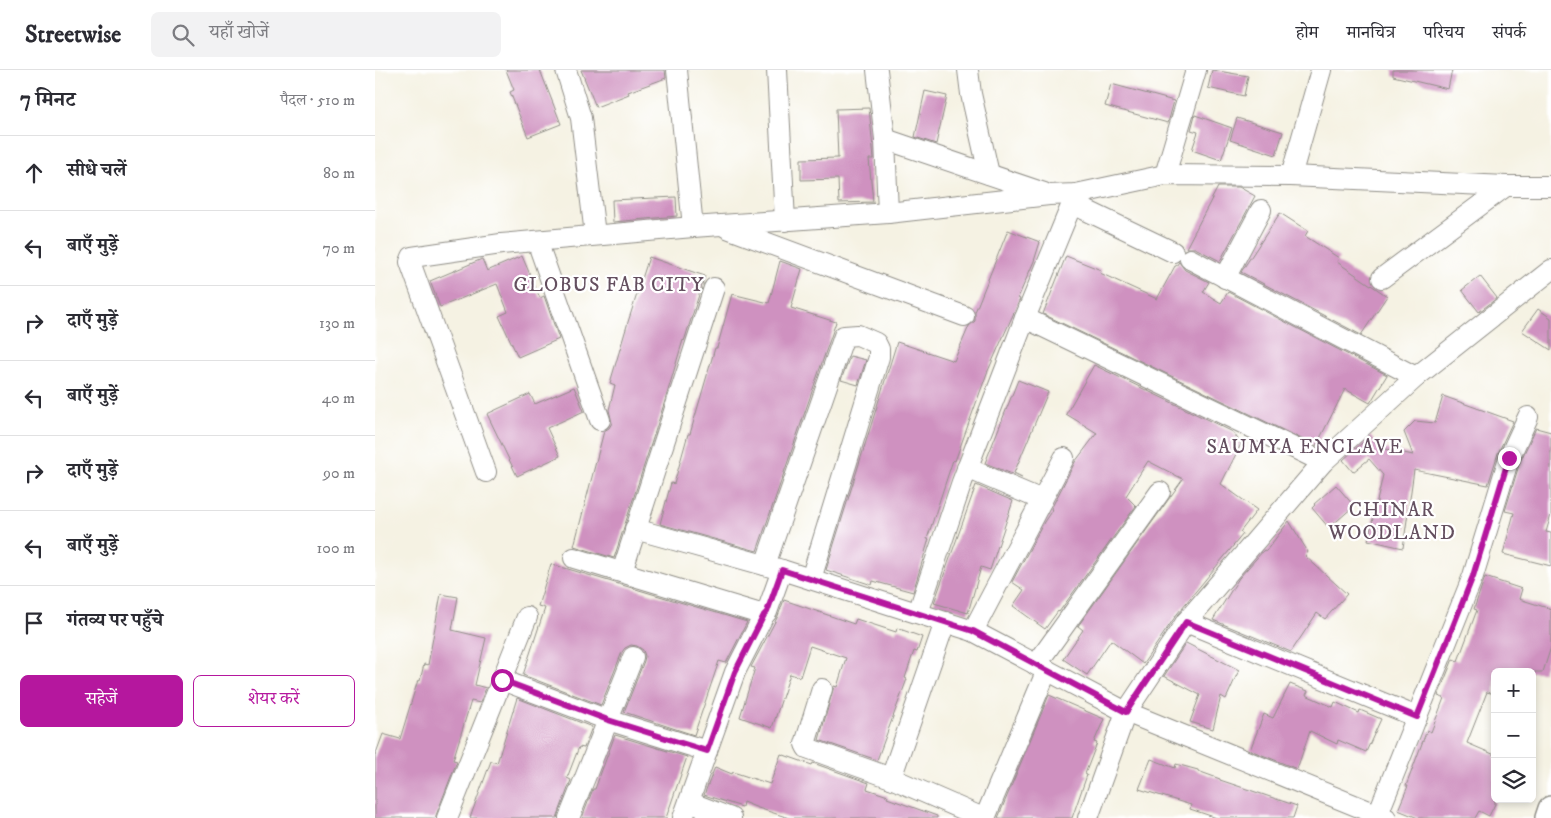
<!DOCTYPE html>
<html lang="hi">
<meta charset="utf-8">
<style>
:root{--surface:#fff;--page:#f2f2f3;--text:#2b2b33;--muted:#7c7c81;--line:#e1e1e2;--accent:#b5179e}
body{margin:0;font-family:"IM FELL DW Pica","Noto Serif Devanagari",serif;background:var(--page);color:var(--text)}
.controls{position:absolute;right:15px;bottom:15px;display:grid;overflow:hidden;border-radius:8px;box-shadow:0 2px 8px #0003}
.controls button{width:45px;height:45px;display:grid;place-items:center;padding:0;border:0;border-bottom:1px solid var(--line);background:var(--surface);color:var(--text);font:25px sans-serif}
.stop{position:absolute;width:15px;height:15px;margin:-11px;border:4px solid #b5179e;border-radius:50%;background:#fff}
.stop.end{background:#b5179e;border-color:#fff;box-shadow:0 1px 5px #0008}
.list{margin:0;padding:0;list-style:none}
h2{display:flex;justify-content:space-between;align-items:center;height:65px;margin:0;padding:0 20px;font-size:21px}
h2 small{font-size:16px;font-weight:400;color:var(--muted)}
.list li{display:grid;grid-template-columns:32px 1fr auto;gap:15px;align-items:center;box-sizing:border-box;height:75px;padding:0 20px;border-top:1px solid var(--line)}
.list b{display:block;font-size:19px;white-space:nowrap}
.list em{font-size:16px;font-style:normal;color:var(--muted)}
.actions{display:flex;gap:10px;padding:15px 20px}
.actions a{flex:1;padding:11px 0;border:1px solid var(--accent);border-radius:8px;text-align:center;font-size:18px;color:var(--accent)}
.actions .main{background:var(--accent);color:#fff}
.icon{flex:none;width:28px;height:28px;fill:none;stroke:currentColor;stroke-width:2;stroke-linecap:round;stroke-linejoin:round}
.map{position:relative;flex:none;width:1176px;height:748px;overflow:hidden}
header{display:flex;align-items:center;gap:30px;box-sizing:border-box;height:70px;padding:0 25px;background:var(--surface);border-bottom:1px solid var(--line)}
header strong{font-size:24px}
nav{display:flex;gap:28px;margin-inline-start:auto;font-size:18px}
.search{width:350px;height:45px;background:var(--page);display:flex;align-items:center;gap:12px;box-sizing:border-box;padding:0 18px;border-radius:8px;color:var(--muted);font-size:19px}
main{display:flex}
aside{flex:1;background:var(--surface)}
.map>svg:first-child{display:block}
.building{fill:#cf91c0}
.lines{fill:none;stroke-linecap:round;stroke-linejoin:round}
.minor-casing{stroke:#908e87;stroke-width:22}
.major-casing{stroke:#908e87;stroke-width:28}
.minor{stroke:#fff;stroke-width:20}
.major{stroke:#fff;stroke-width:25}
.route{stroke:#b5179e;stroke-width:6}
.labels{text-anchor:middle;dominant-baseline:central;stroke-width:4.5;stroke-linejoin:round;paint-order:stroke}
.neighbourhood-label{font-size:20px;letter-spacing:1px;fill:#644f5f;stroke:#fff}
</style>
<header>
<strong>Streetwise</strong>
<div class="search"><svg class="icon" aria-label="search" viewBox="0 0 24 24"><circle cx="10" cy="10" r="6"/><path d="M15 15l6 6"/></svg>यहाँ खोजें</div>
<nav><a>होम</a><a>मानचित्र</a><a>परिचय</a><a>संपर्क</a></nav>
</header>
<main>
<aside>
<h2>7 मिनट<small>पैदल · 510 m</small></h2>
<ul class="list">
<li><svg class="icon" aria-label="ahead" viewBox="0 0 24 24"><path d="M12 20V5M6 11l6-6 6 6"/></svg><div><b>सीधे चलें</b></div><em>80 m</em></li>
<li><svg class="icon" aria-label="left" viewBox="0 0 24 24"><path d="M17 20v-9H6M10 6l-5 5 5 5"/></svg><div><b>बाएँ मुड़ें</b></div><em>70 m</em></li>
<li><svg class="icon" aria-label="right" viewBox="0 0 24 24"><path d="M7 20v-9h11M14 6l5 5-5 5"/></svg><div><b>दाएँ मुड़ें</b></div><em>130 m</em></li>
<li><svg class="icon" aria-label="left" viewBox="0 0 24 24"><path d="M17 20v-9H6M10 6l-5 5 5 5"/></svg><div><b>बाएँ मुड़ें</b></div><em>40 m</em></li>
<li><svg class="icon" aria-label="right" viewBox="0 0 24 24"><path d="M7 20v-9h11M14 6l5 5-5 5"/></svg><div><b>दाएँ मुड़ें</b></div><em>90 m</em></li>
<li><svg class="icon" aria-label="left" viewBox="0 0 24 24"><path d="M17 20v-9H6M10 6l-5 5 5 5"/></svg><div><b>बाएँ मुड़ें</b></div><em>100 m</em></li>
<li><svg class="icon" aria-label="arrive" viewBox="0 0 24 24"><path d="M6 21V4h12l-3 4 3 4H6"/></svg><div><b>गंतव्य पर पहुँचे</b></div></li>
</ul>
<div class="actions"><a class="main">सहेजें</a><a>शेयर करें</a></div>
</aside>
<div class="map">
<svg width="1176" height="748" viewBox="0 0 1176 748">
<rect width="100%" height="100%" fill="#fff"/>
<filter id="ink" filterUnits="userSpaceOnUse"><feTurbulence type="fractalNoise" baseFrequency=".02" numOctaves="2"/><feDisplacementMap in="SourceGraphic" scale="10" xChannelSelector="R" yChannelSelector="G"/><feConvolveMatrix kernelMatrix="1 2 1 2 8 2 1 2 1" color-interpolation-filters="sRGB"/></filter>
<filter id="wash" filterUnits="userSpaceOnUse"><feTurbulence type="fractalNoise" baseFrequency=".0096" numOctaves="4" result="noise"/><feDisplacementMap in="SourceGraphic" scale="20" xChannelSelector="R" yChannelSelector="G"/><feGaussianBlur stdDeviation="1.12" result="paint"/><feColorMatrix in="noise" values="0 0 0 0 0 0 0 0 0 0 0 0 0 0 0 0 0 1.4 0 .05"/><feComposite in="paint" operator="in"/></filter>
<g filter="url(#wash)">
<rect width="100%" height="100%" fill="#f5f2e3"/>
<g id="blocks">
<g class="building">
<polygon points="131,0 165,0 186,54 153,67 135,22 139,20"/>
<polygon points="206,0 290,0 291,8 253,22 254,24 221,37"/>
<polygon points="837,0 873,6 869,26 833,18"/>
<polygon points="1018,0 1077,0 1073,19 1018,6"/>
<polygon points="736,14 799,31 793,53 730,36"/>
<polygon points="550,21 572,26 561,74 540,67"/>
<polygon points="494,38 499,89 494,89 498,132 464,133 463,109 426,110 426,89 463,88 461,39"/>
<polygon points="820,45 857,58 846,90 817,80 823,62 816,60"/>
<polygon points="862,48 908,62 901,85 855,70"/>
<polygon points="843,117 864,117 880,126 845,191 820,178 811,178"/>
<polygon points="301,127 302,146 238,152 237,130"/>
<polygon points="905,143 933,161 930,166 964,188 962,192 1012,226 986,265 866,202"/>
<polygon points="633,160 665,172 659,191 643,228 645,229 612,303 580,391 578,390 552,469 554,469 538,522 498,511 497,515 451,500 522,272 579,291 594,256 600,251 600,242"/>
<polygon points="147,186 165,228 169,226 184,269 143,287 124,246 133,242 122,214 65,237 55,211 107,189 112,201"/>
<polygon points="691,186 726,200 725,203 782,229 800,196 801,196 804,192 810,200 834,212 828,222 846,233 853,222 1012,305 995,333 970,319 941,376 668,244"/>
<polygon points="274,187 330,206 309,271 308,270 289,334 239,488 199,476 229,361 234,358 237,353 234,340 240,315 235,313 253,252"/>
<polygon points="405,191 427,199 416,238 461,252 382,481 285,454 296,413 299,414 313,364 315,364 340,278 342,278 357,224 394,233"/>
<polygon points="1105,206 1122,228 1104,242 1087,220"/>
<polygon points="1163,239 1176,248 1176,280 1147,261"/>
<polygon points="475,286 491,290 483,315 466,310"/>
<polygon points="719,295 858,362 866,374 846,414 882,440 865,462 868,464 802,544 768,594 736,570 712,605 688,589 708,560 703,556 808,409 773,391 751,426 761,436 684,542 683,541 670,559 638,536 649,520 637,512 669,452 677,440 676,439 700,392 722,363 691,344"/>
<polygon points="643,310 673,322 639,403 647,407 647,408 610,393"/>
<polygon points="199,317 209,341 172,358 185,386 142,406 112,344 155,324 160,334"/>
<polygon points="1068,326 1138,351 1123,383 1113,415 1039,400 1028,478 993,470 1008,405 994,389 978,402 968,390 995,366 1006,378 1038,385 1029,362 1040,351 1060,353"/>
<polygon points="1161,358 1176,362 1176,445 1171,462 1176,463 1176,496 1128,484 1139,443 1130,441 1145,392"/>
<polygon points="601,415 638,431 615,500 606,497 593,543 559,533"/>
<polygon points="961,415 979,436 954,458 937,438 940,435 939,434"/>
<polygon points="914,451 933,482 930,486 972,524 950,549 942,543 916,582 838,550 864,508 889,480 891,481"/>
<polygon points="176,494 372,552 351,593 344,591 319,665 249,642 269,591 270,586 268,580 262,576 256,575 250,578 247,582 226,635 148,605 170,538 163,536"/>
<polygon points="1110,507 1147,519 1144,529 1176,539 1176,577 1168,602 1120,602 1120,624 1112,622 1092,673 1120,685 1120,734 1114,746 1104,741 1100,748 1043,748 1023,740 1033,716 1031,716 1052,660 1056,662 1069,628 1063,626 1078,589 1083,591 1102,540 1099,539"/>
<polygon points="66,524 83,527 77,560 111,568 100,615 111,618 105,633 96,631 78,690 82,691 60,748 0,748 0,686 8,664 25,669 43,610 45,611 49,594 53,595"/>
<polygon points="409,530 479,554 481,549 521,562 522,558 547,567 542,582 539,581 530,608 532,609 502,690 444,670 459,616 462,617 471,588 435,576 425,607 415,604 397,658 365,647 380,598 376,597 403,546"/>
<polygon points="811,573 864,600 851,629 846,626 838,659 815,652 825,625 789,606"/>
<polygon points="915,614 933,621 931,625 958,637 960,632 984,643 985,640 1006,649 991,682 963,670 962,674 935,661 922,699 875,680 889,644 898,648"/>
<polygon points="674,625 729,649 719,672 722,673 710,704 712,705 697,748 623,748"/>
<polygon points="142,628 217,657 209,678 204,677 192,708 196,710 182,748 95,748 116,691 122,693"/>
<polygon points="240,665 312,687 291,748 207,748 218,719 220,719"/>
<polygon points="406,684 437,695 438,693 494,713 492,719 513,726 512,728 562,746 562,748 414,748 383,738 368,732 367,737 329,725 340,697 357,704 358,702 395,714"/>
<polygon points="776,689 800,698 801,694 823,700 823,701 845,709 845,710 922,736 918,748 842,748 815,739 816,735 764,719"/>
</g>
</g>
</g>
<g filter="url(#ink)">
<use href="#blocks" fill-opacity="0" stroke="#908e87" stroke-width="1"/>
<g class="lines">
<g class="minor-casing">
<g id="minor">
<polyline points="191,0 206,48 220,165"/>
<polyline points="302,0 318,157"/>
<polyline points="402,0 410,151"/>
<polyline points="502,0 510,69 513,143"/>
<polyline points="593,0 596,24 614,104"/>
<polyline points="510,69 669,123"/>
<polyline points="790,105 821,0"/>
<polyline points="916,106 946,0"/>
<polyline points="698,134 798,182"/>
<polyline points="352,158 589,246"/>
<polyline points="162,171 225,350"/>
<polyline points="815,189 1041,307"/>
<polyline points="850,208 886,140"/>
<polyline points="1007,208 1131,116"/>
<polyline points="650,248 948,392"/>
<polyline points="592,398 667,430"/>
<polyline points="111,402 35,192 37,187 126,174 318,157 513,143 674,125 701,124 790,105 916,106 1131,116 1176,116"/>
<polyline points="260,459 407,500 598,561 751,642 1011,748"/>
<polyline points="199,488 389,545 392,542 407,500"/>
<polyline points="390,495 469,266 483,265 501,273 504,279 504,287 436,509"/>
<polyline points="247,502 339,218"/>
<polyline points="543,543 587,412 650,248 701,124"/>
<polyline points="811,552 1042,647"/>
<polyline points="598,561 689,388"/>
<polyline points="661,595 785,422"/>
<polyline points="127,610 233,650 332,681"/>
<polyline points="447,619 430,674 432,678 516,708 608,748"/>
<polyline points="516,708 570,552"/>
<polyline points="314,732 356,748"/>
<polyline points="1003,744 1098,506 1134,388 1153,347"/>
<polyline points="72,748 152,547"/>
<polyline points="194,748 258,587"/>
<polyline points="308,748 360,602 389,545"/>
<polyline points="610,748 672,600"/>
<polyline points="713,748 751,642 811,552 948,392 1041,307 1176,200"/>
</g>
</g>
<g class="major-casing">
<polyline id="major" points="1173,748 1176,739"/>
</g>
<use href="#minor" class="minor"/>
<use href="#major" class="major"/>
</g>
</g>
<g class="lines" filter="url(#ink)">
<polyline class="route" points="127,610 233,650 332,681 360,602 389,545 392,542 407,500 598,561 751,642 811,552 1042,647 1098,506 1134,388"/>
</g>
<g class="labels">
<g class="neighbourhood-label">
<text x="234" y="215">GLOBUS FAB CITY</text>
<text x="930" y="377">SAUMYA ENCLAVE</text>
<text x="1017" y="440">CHINAR<tspan x="1017" dy="23">WOODLAND</tspan></text>
</g>
</g>
</svg>
<div class="controls">
<button>+</button>
<button>−</button>
<button><svg class="icon" aria-label="layers" viewBox="0 0 24 24"><path d="M12 4l9 5-9 5-9-5zM3 14l9 5 9-5"/></svg></button>
</div>
<div class="stop" style="left:127px;top:610px"></div>
<div class="stop end" style="left:1134px;top:388px"></div>
</div>
</main>
